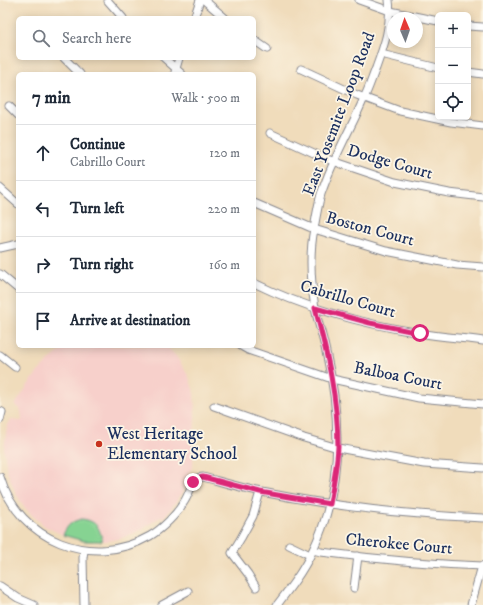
<!DOCTYPE html>
<meta charset="utf-8">
<style>
:root{--surface:#fff;--page:#f2f2f3;--text:#1f2937;--muted:#747a83;--line:#e0e1e3}
body{margin:0;font-family:"IM FELL DW Pica",serif;background:var(--page);color:var(--text)}
.controls{position:absolute;right:12px;top:12px;display:grid;overflow:hidden;border-radius:6px;box-shadow:0 2px 10px #0003}
.controls button{width:36px;height:36px;display:grid;place-items:center;padding:0;border:0;border-bottom:1px solid var(--line);background:var(--surface);color:var(--text);font:20px sans-serif}
.compass{position:absolute;left:387px;top:12px;width:36px;height:36px;border-radius:50%;background:var(--surface);box-shadow:0 2px 10px #0003;rotate:358deg}
.stop{position:absolute;width:12px;height:12px;margin:-9px;border:3px solid #db2777;border-radius:50%;background:#fff}
.stop.end{background:#db2777;border-color:#fff;box-shadow:0 1px 4px #0008}
.list{margin:0;padding:0;list-style:none}
h2{display:flex;justify-content:space-between;align-items:center;height:52px;margin:0;padding:0 16px;font-size:17px}
h2 small{font-size:13px;font-weight:400;color:var(--muted)}
.list li{display:grid;grid-template-columns:26px 1fr auto;gap:12px;align-items:center;box-sizing:border-box;height:56px;padding:0 16px;border-top:1px solid var(--line)}
.list b{display:block;font-size:15px;white-space:nowrap}
.list p{margin:0;font-size:13px;white-space:nowrap;color:var(--muted)}
.list em{font-size:13px;font-style:normal;color:var(--muted)}
.icon{flex:none;width:22px;height:22px;fill:none;stroke:currentColor;stroke-width:2;stroke-linecap:round;stroke-linejoin:round}
.map{position:relative;flex:none;width:483px;height:605px;overflow:hidden}
.search{position:absolute;background:var(--surface);box-shadow:0 2px 10px #0003;left:16px;top:16px;width:240px;height:44px;display:flex;align-items:center;gap:10px;box-sizing:border-box;padding:0 14px;border-radius:6px;color:var(--muted);font-size:15px}
.panel{position:absolute;background:var(--surface);box-shadow:0 2px 10px #0003;left:16px;top:72px;width:240px;height:276px;border-radius:6px}
.map>svg:first-child{display:block}
.built{fill:#f7d0cb}
.green{fill:#86d392;stroke:#508178}
.lines{fill:none;stroke-linecap:round;stroke-linejoin:round}
.minor-casing{stroke:#86868c;stroke-width:9}
.minor{stroke:#fff;stroke-width:7}
.route{stroke:#db2777;stroke-width:5}
.poi-dot{fill:#c8321e;stroke:#fcf5e5;stroke-width:1.5}
.labels{text-anchor:middle;dominant-baseline:central;stroke-width:3.5;stroke-linejoin:round;paint-order:stroke}
.street-label{font-size:17px;fill:#1b2f5e;stroke:#fcf5e5}
.poi-label{font-size:17px;fill:#1b2f5e;stroke:#fcf5e5;text-anchor:start}
</style>
<div class="map">
<svg width="483" height="605" viewBox="0 0 483 605">
<rect width="100%" height="100%" fill="#fcf5e5"/>
<filter id="ink" filterUnits="userSpaceOnUse"><feTurbulence type="fractalNoise" baseFrequency=".025" numOctaves="2"/><feDisplacementMap in="SourceGraphic" scale="8" xChannelSelector="R" yChannelSelector="G"/><feConvolveMatrix kernelMatrix="1 2 1 2 8 2 1 2 1" color-interpolation-filters="sRGB"/></filter>
<filter id="wash" filterUnits="userSpaceOnUse"><feTurbulence type="fractalNoise" baseFrequency=".012" numOctaves="4" result="noise"/><feDisplacementMap in="SourceGraphic" scale="16" xChannelSelector="R" yChannelSelector="G"/><feGaussianBlur stdDeviation="0.9" result="paint"/><feColorMatrix in="noise" values="0 0 0 0 0 0 0 0 0 0 0 0 0 0 0 0 0 1.4 0 .05"/><feComposite in="paint" operator="in"/></filter>
<g filter="url(#wash)">
<rect width="100%" height="100%" fill="#f0dcbb"/>
<polygon class="built" points="67,346 166,346 176,356 183,367 189,377 194,392 195,416 193,466 184,480 184,488 182,493 170,510 163,518 161,517 157,519 141,530 122,538 109,541 102,541 101,533 98,527 93,523 86,520 82,519 74,521 67,527 63,535 46,527 34,517 25,508 16,494 7,471 4,449 7,426 11,420 21,421 22,419 21,411 15,405 28,385 37,373 53,357"/>
<path class="green" d="M82,519C97,521 100,528 102,541H84L63,535C67,526 71,521 82,519Z"/>
</g>
<g filter="url(#ink)">
<g class="lines">
<g class="minor-casing">
<g id="minor">
<polyline points="204,0 225,18"/>
<polyline points="359,0 390,11 438,21"/>
<polyline points="108,1 123,18"/>
<polyline points="194,18 200,0"/>
<polyline points="468,26 483,27"/>
<polyline points="254,40 267,49"/>
<polyline points="381,54 438,68"/>
<polyline points="64,58 80,74"/>
<polyline points="164,58 182,74"/>
<polyline points="301,69 357,95 400,111 451,122 483,126"/>
<polyline points="175,72 179,58"/>
<polyline points="468,72 483,74"/>
<polyline points="9,106 18,115"/>
<polyline points="270,133 327,159 395,182 449,193 483,197"/>
<polyline points="0,188 18,204"/>
<polyline points="254,203 314,229 386,251 457,265 483,267"/>
<polyline points="0,248 18,244"/>
<polyline points="0,274 18,289"/>
<path d="M254,283C305,308 364,324 420,333C440,337 462,338 483,341"/>
<polyline points="241,346 248,350 332,379 419,398 483,404"/>
<polyline points="0,355 15,367"/>
<polyline points="214,406 304,438 338,448 424,464 483,468"/>
<polyline points="0,411 2,412 0,420"/>
<path d="M0,477C19,541 92,569 150,536C162,529 177,514 184,502C188,496 190,489 193,483C195,478 198,477 203,477C222,482 242,488 262,492C336,507 408,515 483,518"/>
<polyline points="289,545 310,555"/>
<polyline points="84,550 83,558 84,605"/>
<path d="M313,550L321,552C375,559 429,564 483,566"/>
<polyline points="0,586 18,598 34,605"/>
<polyline points="256,587 248,574 232,553 241,538 253,516 260,492"/>
<polyline points="354,588 358,556"/>
<polyline points="162,605 188,591"/>
<path d="M277,605C290,588 303,571 312,552C343,488 342,419 326,352C323,337 318,323 315,308C311,283 309,254 314,229C316,217 318,205 321,194C325,183 329,172 334,162C343,140 355,120 364,98C369,88 372,78 376,68C384,46 392,24 389,0"/>
<polyline points="471,605 482,566"/>
</g>
</g>
<use href="#minor" class="minor"/>
</g>
</g>
<g class="lines" filter="url(#ink)">
<path class="route" d="M193,482L198,478L203,477L260,492L330,504C333,485 337,466 338,447C338,399 327,353 315,308L370,323L420,333"/>
</g>
<circle class="poi-dot" cx="99" cy="444" r="4"/>
<g class="labels">
<g class="street-label">
<text transform="translate(339 114) rotate(-69)">East Yosemite Loop Road</text>
<text transform="translate(390 162) rotate(16)">Dodge Court</text>
<text transform="translate(370 229) rotate(15)">Boston Court</text>
<text transform="translate(348 299) rotate(16)">Cabrillo Court</text>
<text transform="translate(398 376) rotate(11)">Balboa Court</text>
<text transform="translate(399 544) rotate(5)">Cherokee Court</text>
</g>
<g class="poi-label">
<text x="107" y="434">West Heritage<tspan x="107" dy="20">Elementary School</tspan></text>
</g>
</g>
</svg>
<div class="controls">
<button>+</button>
<button>−</button>
<button><svg class="icon" aria-label="locate" viewBox="0 0 24 24"><circle cx="12" cy="12" r="6"/><path d="M12 2v4M12 18v4M2 12h4M18 12h4"/></svg></button>
</div>
<svg class="compass" viewBox="-18 -18 36 36"><path d="M0-13l5 13h-10z" fill="#e53935"/><path d="M0 13l5-13h-10z" fill="#747a83"/></svg>
<div class="stop" style="left:420px;top:333px"></div>
<div class="stop end" style="left:193px;top:482px"></div>
<div class="search"><svg class="icon" aria-label="search" viewBox="0 0 24 24"><circle cx="10" cy="10" r="6"/><path d="M15 15l6 6"/></svg>Search here</div>
<section class="panel">
<h2>7 min<small>Walk · 500 m</small></h2>
<ul class="list">
<li><svg class="icon" aria-label="ahead" viewBox="0 0 24 24"><path d="M12 20V5M6 11l6-6 6 6"/></svg><div><b>Continue</b><p>Cabrillo Court</p></div><em>120 m</em></li>
<li><svg class="icon" aria-label="left" viewBox="0 0 24 24"><path d="M17 20v-9H6M10 6l-5 5 5 5"/></svg><div><b>Turn left</b></div><em>220 m</em></li>
<li><svg class="icon" aria-label="right" viewBox="0 0 24 24"><path d="M7 20v-9h11M14 6l5 5-5 5"/></svg><div><b>Turn right</b></div><em>160 m</em></li>
<li><svg class="icon" aria-label="arrive" viewBox="0 0 24 24"><path d="M6 21V4h12l-3 4 3 4H6"/></svg><div><b>Arrive at destination</b></div></li>
</ul>
</section>
</div>
